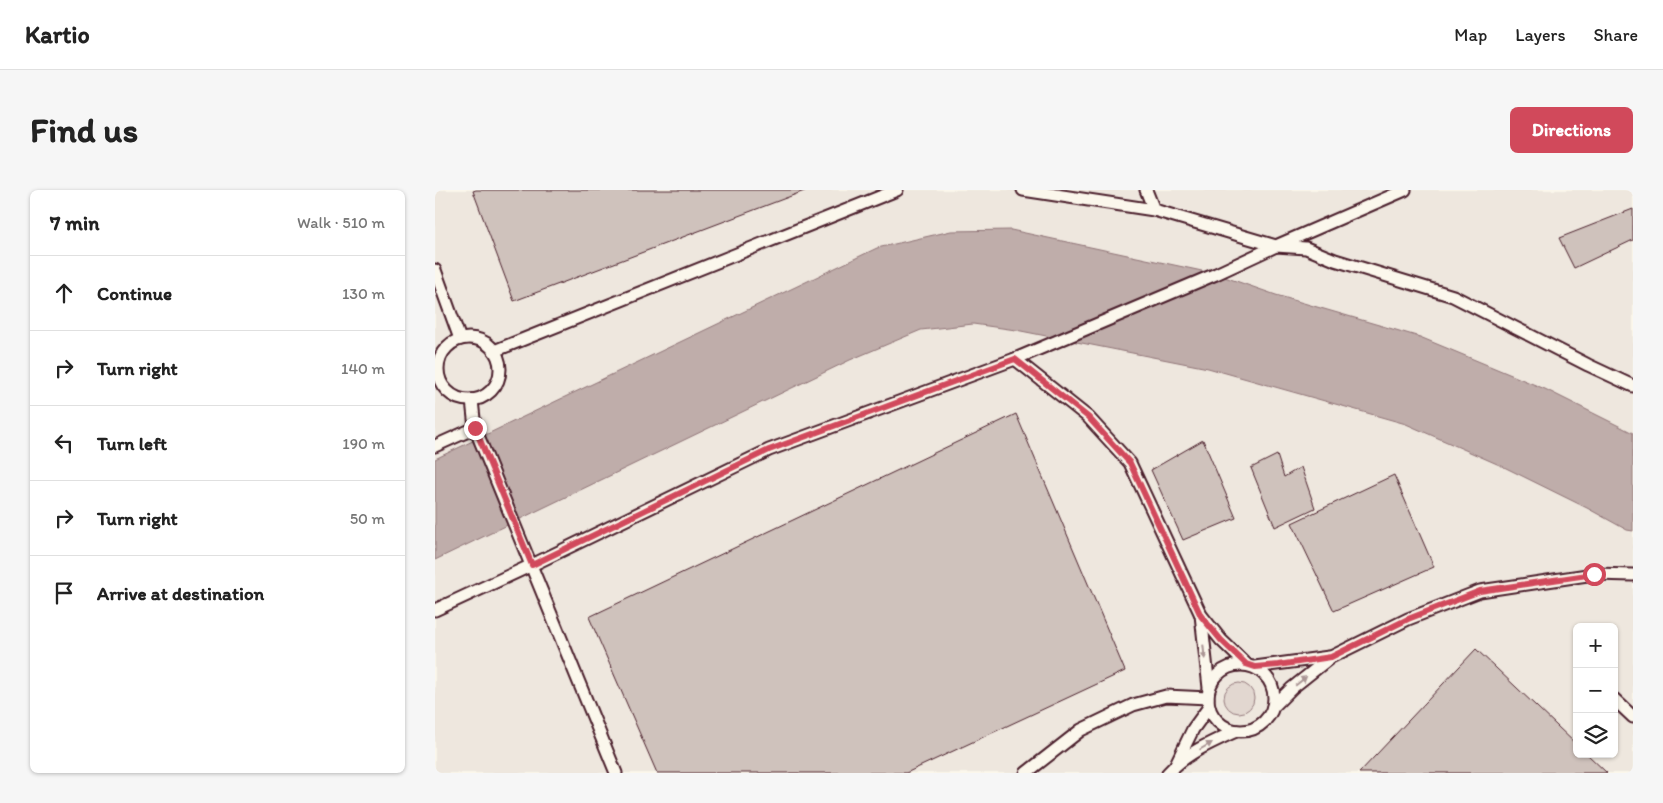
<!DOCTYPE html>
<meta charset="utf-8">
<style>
:root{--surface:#fff;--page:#f6f6f6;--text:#222;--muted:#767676;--line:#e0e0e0;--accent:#d1495b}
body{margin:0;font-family:Itim,sans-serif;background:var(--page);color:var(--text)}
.controls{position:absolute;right:15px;bottom:15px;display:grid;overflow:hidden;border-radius:8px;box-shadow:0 1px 4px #0004}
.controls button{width:45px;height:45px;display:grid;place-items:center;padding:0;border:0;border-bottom:1px solid var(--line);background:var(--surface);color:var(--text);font:25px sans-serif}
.stop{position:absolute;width:15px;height:15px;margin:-11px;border:4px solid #d1495b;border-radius:50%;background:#fff}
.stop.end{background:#d1495b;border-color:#fff;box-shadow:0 1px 5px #0008}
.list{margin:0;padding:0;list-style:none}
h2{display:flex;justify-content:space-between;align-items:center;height:65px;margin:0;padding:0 20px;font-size:21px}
h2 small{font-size:16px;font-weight:400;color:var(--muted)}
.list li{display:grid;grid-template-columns:32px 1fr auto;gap:15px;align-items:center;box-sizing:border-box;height:75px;padding:0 20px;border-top:1px solid var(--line)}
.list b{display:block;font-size:19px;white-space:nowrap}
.list em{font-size:16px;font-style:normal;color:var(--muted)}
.icon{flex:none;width:28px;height:28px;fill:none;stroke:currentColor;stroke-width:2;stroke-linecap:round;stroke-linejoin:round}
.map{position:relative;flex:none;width:1198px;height:583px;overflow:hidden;border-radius:8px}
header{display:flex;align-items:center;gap:30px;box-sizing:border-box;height:70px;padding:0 25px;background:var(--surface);border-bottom:1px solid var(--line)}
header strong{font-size:24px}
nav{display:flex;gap:28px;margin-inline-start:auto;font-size:18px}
.intro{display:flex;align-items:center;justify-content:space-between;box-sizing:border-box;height:120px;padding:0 30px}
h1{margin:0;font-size:35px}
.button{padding:12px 22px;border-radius:8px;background:var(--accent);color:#fff;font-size:18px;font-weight:700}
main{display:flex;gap:30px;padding:0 30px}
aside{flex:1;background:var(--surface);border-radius:8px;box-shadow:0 1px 4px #0004}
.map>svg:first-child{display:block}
.built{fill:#eee7de;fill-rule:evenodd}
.green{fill:#e2d7d0;stroke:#967b7e}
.water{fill:#bfadaa;stroke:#907477}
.building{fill:#cfc2bc;stroke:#4a1f2b}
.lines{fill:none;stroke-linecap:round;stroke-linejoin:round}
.service-casing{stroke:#4a1f2b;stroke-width:15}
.service{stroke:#fbf7ec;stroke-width:11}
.oneway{fill:#ab9695}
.route{stroke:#d1495b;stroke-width:6}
</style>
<header>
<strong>Kartio</strong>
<nav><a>Map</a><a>Layers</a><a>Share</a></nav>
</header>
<div class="intro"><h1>Find us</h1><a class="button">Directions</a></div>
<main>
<aside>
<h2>7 min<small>Walk · 510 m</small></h2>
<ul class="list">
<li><svg class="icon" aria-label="ahead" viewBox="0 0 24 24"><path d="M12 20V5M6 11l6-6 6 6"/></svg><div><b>Continue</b></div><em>130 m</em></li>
<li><svg class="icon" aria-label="right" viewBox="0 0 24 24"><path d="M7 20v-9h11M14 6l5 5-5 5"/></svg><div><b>Turn right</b></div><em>140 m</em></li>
<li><svg class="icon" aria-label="left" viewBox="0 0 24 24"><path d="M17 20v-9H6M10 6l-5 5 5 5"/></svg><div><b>Turn left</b></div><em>190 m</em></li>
<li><svg class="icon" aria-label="right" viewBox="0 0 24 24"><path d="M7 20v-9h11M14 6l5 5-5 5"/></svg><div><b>Turn right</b></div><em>50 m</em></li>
<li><svg class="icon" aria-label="arrive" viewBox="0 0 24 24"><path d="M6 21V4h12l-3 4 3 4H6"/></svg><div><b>Arrive at destination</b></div></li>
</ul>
</aside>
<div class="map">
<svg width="1198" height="583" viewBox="0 0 1198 583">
<rect width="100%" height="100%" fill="#fbf7ec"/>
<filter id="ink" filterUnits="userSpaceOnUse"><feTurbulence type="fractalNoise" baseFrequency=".02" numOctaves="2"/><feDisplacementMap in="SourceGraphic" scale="10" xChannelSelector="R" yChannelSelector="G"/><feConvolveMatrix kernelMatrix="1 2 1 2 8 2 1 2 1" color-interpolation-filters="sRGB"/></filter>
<g filter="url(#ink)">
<path class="built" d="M0,0H1198V583H0ZM1142,437H1179V564H1142Z"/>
<circle class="green" cx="804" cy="508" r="15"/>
<polygon class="water" points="576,40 781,84 841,105 985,147 1110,199 1198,243 1198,341 1192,340 1152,318 1069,277 971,234 773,178 581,140 538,134 486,140 415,170 0,370 0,269 442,58 516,41"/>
<g class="building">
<polygon points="41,0 372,0 79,111 38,1"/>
<polygon points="1198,19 1198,50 1139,78 1124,48"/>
<polygon points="581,224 690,481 471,583 222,583 154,427"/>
<polygon points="768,250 801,328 748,350 716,280"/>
<polygon points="842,265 849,287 866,277 880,318 840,337 816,278"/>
<polygon points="959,285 999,377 899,421 857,333"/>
<polygon points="1041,459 1142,555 1142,564 1152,564 1172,583 924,583"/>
</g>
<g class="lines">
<g class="service-casing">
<g id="service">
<polyline points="588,0 719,20"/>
<polyline points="711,0 719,20 841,56 970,0"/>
<polyline points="0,80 25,149"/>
<circle cx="34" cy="179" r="31"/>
<polyline points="59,161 462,0"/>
<polyline points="580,169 653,227 695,273 766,425 786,450 811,474"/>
<polyline points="37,210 40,238 44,248 181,583"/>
<polyline points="0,256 40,238"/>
<polyline points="0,420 97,375 334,260 580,169 781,84 841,56 871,58 900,70 1018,106 1153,175 1198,196"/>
<polyline points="766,425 774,498"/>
<circle cx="806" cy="508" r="33"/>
<polyline points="820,477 894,467"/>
<polyline points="1179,509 1198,527"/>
<polyline points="838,517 857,498 896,467 973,429 1045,401 1159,384 1198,385"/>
<polyline points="741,574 758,539 774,517"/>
<polyline points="591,583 646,540 698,515 731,506 773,508"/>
<path d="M733,583C751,563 777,552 801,541"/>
</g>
</g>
<use href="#service" class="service"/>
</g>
<defs><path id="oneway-solid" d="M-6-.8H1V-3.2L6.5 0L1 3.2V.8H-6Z" transform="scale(1.25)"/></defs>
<g class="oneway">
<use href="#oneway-solid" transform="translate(769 462) rotate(84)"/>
<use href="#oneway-solid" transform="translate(866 491) rotate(-39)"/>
<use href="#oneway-solid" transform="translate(771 556) rotate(-30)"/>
</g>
</g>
<g class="lines" filter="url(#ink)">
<polyline class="route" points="40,238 97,375 334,260 580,169 653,227 695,273 766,426 786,450 811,474 820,477 843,475 896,467 973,429 1045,401 1159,384"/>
</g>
</svg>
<div class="controls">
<button>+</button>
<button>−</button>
<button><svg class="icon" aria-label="layers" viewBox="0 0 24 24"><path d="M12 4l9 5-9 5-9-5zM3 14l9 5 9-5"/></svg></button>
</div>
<div class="stop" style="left:1159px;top:384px"></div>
<div class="stop end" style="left:40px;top:238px"></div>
</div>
</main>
